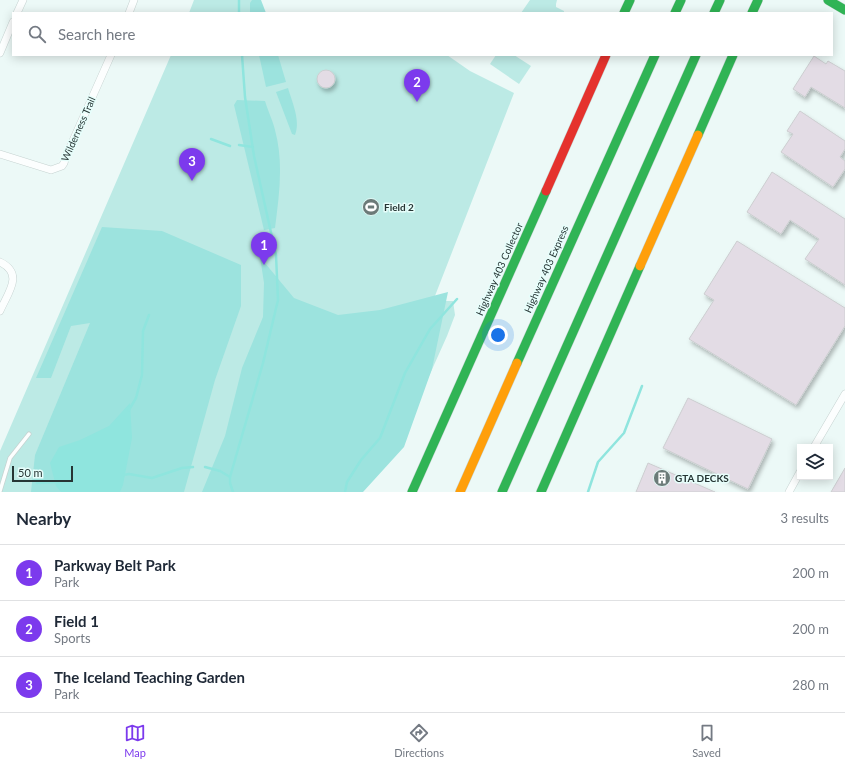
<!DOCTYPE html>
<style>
:root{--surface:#fff;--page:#f6f6f7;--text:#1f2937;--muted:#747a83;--line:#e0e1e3;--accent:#7c3aed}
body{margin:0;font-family:Lato,sans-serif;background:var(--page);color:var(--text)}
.controls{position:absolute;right:12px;bottom:12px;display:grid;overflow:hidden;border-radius:0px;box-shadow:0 2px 10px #0003}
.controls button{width:36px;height:36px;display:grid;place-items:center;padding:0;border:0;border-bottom:1px solid var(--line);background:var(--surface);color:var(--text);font:20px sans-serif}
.scale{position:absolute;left:12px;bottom:10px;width:61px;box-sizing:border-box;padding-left:4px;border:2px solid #263534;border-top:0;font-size:11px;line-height:14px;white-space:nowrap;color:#263534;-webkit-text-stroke:3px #e7fefb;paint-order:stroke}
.you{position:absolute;left:498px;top:335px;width:14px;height:14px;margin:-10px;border:3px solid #fff;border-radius:50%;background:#1a73e8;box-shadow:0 0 0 6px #1a73e833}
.badge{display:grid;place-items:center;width:26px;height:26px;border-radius:50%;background:var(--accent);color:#fff;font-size:13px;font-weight:700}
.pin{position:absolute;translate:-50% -33px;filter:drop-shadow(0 1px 2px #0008)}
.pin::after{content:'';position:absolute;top:21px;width:14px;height:12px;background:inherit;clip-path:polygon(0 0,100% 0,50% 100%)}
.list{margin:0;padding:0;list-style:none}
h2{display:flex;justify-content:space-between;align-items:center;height:52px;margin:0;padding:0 16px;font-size:17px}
h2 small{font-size:13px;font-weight:400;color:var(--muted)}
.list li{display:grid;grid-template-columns:26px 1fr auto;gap:12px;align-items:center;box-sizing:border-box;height:56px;padding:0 16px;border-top:1px solid var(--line)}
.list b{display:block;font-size:15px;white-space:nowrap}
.list p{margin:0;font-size:13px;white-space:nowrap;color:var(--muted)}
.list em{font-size:13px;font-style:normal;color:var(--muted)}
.icon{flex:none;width:22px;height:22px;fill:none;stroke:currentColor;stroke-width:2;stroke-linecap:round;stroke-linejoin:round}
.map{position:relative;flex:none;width:845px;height:492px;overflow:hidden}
.search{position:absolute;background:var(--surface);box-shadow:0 2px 10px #0003;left:12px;right:12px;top:12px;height:44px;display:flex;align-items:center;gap:10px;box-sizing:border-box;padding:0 14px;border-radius:0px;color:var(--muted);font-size:15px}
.sheet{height:220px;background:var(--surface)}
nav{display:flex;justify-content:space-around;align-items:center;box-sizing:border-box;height:56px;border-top:1px solid var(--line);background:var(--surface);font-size:11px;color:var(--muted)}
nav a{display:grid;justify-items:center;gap:2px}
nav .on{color:var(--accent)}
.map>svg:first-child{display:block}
.green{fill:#bceae5}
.forest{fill:#9ce3de}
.water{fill:#8fe5de}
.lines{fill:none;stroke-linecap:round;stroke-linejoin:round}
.stream{stroke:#8fe5de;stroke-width:2.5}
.building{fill:#e3dce5;stroke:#ccced0;filter:url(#shadow)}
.lane-casing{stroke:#c6d3d1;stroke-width:5}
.street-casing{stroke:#c6d3d1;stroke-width:8}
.fast-casing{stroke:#c6d3d1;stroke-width:10}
.slow-casing{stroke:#c6d3d1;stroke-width:10}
.jam-casing{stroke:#c6d3d1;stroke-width:10}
.lane{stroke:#fcfefe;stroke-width:3.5}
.street{stroke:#fcfefe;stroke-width:7}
.fast{stroke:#30b455;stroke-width:9}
.slow{stroke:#ff9f0a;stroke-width:9}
.jam{stroke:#e5322d;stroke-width:9}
.labels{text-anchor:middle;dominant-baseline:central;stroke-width:3;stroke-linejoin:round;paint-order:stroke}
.street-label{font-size:10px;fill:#263534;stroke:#e7fefb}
.poi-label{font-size:10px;font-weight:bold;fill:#263534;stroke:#e7fefb;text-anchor:start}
</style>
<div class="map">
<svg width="845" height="492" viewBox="0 0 845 492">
<defs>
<filter id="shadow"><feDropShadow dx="2" dy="3.5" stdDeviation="2" flood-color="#0004"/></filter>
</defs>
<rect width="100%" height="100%" fill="#ecf9f7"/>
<g class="green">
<polygon points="194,0 254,0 257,6 266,13 189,13"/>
<polygon points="530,0 557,0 556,4 556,7 564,11 564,13 521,13"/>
<polygon points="171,55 447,55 470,71 514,93 433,301 453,301 455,315 447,336 421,394 347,492 0,492 0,451"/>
<polygon points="496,55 514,55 531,66 519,84 490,64"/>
</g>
<g class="forest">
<polygon points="252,0 261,0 266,13 250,13 250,3"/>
<polygon points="259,55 278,55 286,82 266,87"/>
<path d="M288,88C292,102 301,121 295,135L292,134L276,92Z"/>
<path d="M237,100L265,101C268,111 273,121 275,130C284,163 279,196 275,228L264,230L234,105Z"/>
<polygon points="102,227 162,231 241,265 241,306 215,380 184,492 31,492 35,455 90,323 71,326 51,378 36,378"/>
<polygon points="260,257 294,298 338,315 380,310 448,292 432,369 404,447 363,492 202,492 225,436 242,368 263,317 264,283"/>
</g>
<polygon class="water" points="130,403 132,438 123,485 120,492 61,492 56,486 50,463 59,447 80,440 109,426"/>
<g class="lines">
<g class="stream">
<polyline points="239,0 239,13"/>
<polyline points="211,139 230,146"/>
<polyline points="239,145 253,147"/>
<polyline points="129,410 136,398 142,375 143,331 149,315"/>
<polyline points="205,467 220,471 230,477"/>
<polyline points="123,475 129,474 152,478 182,468 193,467"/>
<polyline points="37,483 57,482"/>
<polyline points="233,492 230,483 230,477 263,363 278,300 276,255 254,156 245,97 242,55"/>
<polyline points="345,492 347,482 361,460 380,438 405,373 430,329 457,299"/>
<polyline points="588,492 598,462 624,433 642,386"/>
</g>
</g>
<g class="building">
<polygon points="814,56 826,64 828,61 845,71 845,108 811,87 805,97 793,89"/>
<circle cx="326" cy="79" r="9"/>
<polygon points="800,111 845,141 845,149 840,157 845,161 845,169 833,187 781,152 793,134 787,131"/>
<polygon points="772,172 845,219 845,285 805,259 819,239 790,220 781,234 747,212"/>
<polygon points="737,241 845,308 845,326 796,405 689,339 714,300 704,294"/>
<polygon points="688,398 772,439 748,489 663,448"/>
<polygon points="648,463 715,492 636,492"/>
<polygon points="845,468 845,492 831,492"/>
</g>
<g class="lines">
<g class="lane-casing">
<polyline id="lane" points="0,491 10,458 29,434"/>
</g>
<g class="street-casing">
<g id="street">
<polyline points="17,13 23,0"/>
<polyline points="129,13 134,0"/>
<polyline points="0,53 13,22"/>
<polyline points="0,154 51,170 62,166 64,163 67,154 111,55"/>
<path d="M0,262C25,274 7,294 0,311"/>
<polyline points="814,447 845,394"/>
<polyline points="789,492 800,472"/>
</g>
</g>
<g class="fast-casing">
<g id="fast">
<polyline points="828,0 845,10"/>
<polyline points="624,13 630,0"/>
<polyline points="675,13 681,0"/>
<polyline points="714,13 720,0"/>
<polyline points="752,13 758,0"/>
<polyline points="698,135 733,55"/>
<polyline points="517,363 655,55"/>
<polyline points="412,492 546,191"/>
<polyline points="502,492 696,55"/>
<polyline points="541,492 640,266"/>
</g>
</g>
<g class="slow-casing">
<g id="slow">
<polyline points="640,266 698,135"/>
<polyline points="460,492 517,363"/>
</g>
</g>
<g class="jam-casing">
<polyline id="jam" points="546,191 606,55"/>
</g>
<use href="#lane" class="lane"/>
<use href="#street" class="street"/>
<use href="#fast" class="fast"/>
<use href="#slow" class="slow"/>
<use href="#jam" class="jam"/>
</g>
<defs>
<g id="stadium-disc" transform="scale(0.9)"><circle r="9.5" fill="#6b7a78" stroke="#e7fefb"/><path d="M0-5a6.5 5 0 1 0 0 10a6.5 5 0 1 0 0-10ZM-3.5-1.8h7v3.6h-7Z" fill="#fff"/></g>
<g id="building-disc" transform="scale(0.9)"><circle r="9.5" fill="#6b7a78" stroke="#e7fefb"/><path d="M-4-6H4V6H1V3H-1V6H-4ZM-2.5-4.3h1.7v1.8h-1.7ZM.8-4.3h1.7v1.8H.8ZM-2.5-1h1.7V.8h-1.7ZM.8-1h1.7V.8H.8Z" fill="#fff"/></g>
</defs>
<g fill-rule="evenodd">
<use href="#stadium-disc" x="371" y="207"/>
<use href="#building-disc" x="662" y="478"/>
</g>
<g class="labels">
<g class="street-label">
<text transform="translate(78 129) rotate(-66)">Wilderness Trail</text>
<text transform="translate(499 269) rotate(-66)">Highway 403 Collector</text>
<text transform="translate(546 269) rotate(-66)">Highway 403 Express</text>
</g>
<g class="poi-label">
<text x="384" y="207">Field 2</text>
<text x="675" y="478">GTA DECKS</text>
</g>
</g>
</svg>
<div class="controls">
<button><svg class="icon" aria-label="layers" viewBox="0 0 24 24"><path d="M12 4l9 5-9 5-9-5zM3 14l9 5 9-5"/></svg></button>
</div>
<div class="scale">50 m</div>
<div class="you"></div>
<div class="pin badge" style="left:264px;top:265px">1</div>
<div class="pin badge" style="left:417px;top:102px">2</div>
<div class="pin badge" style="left:192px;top:181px">3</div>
<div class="search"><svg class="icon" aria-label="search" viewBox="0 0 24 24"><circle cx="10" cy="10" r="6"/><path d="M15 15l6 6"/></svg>Search here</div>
</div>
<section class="sheet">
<h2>Nearby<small>3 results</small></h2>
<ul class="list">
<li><span class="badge">1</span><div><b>Parkway Belt Park</b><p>Park</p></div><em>200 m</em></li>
<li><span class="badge">2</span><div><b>Field 1</b><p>Sports</p></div><em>200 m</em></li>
<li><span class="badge">3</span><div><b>The Iceland Teaching Garden</b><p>Park</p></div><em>280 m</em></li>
</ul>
</section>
<nav>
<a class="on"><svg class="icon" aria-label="map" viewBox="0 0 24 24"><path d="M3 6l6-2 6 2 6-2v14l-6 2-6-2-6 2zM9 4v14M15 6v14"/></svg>Map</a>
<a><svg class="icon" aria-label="directions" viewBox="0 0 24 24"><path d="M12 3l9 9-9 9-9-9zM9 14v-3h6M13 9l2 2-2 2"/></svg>Directions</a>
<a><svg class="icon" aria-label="saved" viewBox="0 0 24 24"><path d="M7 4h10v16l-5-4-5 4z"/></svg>Saved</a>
</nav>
